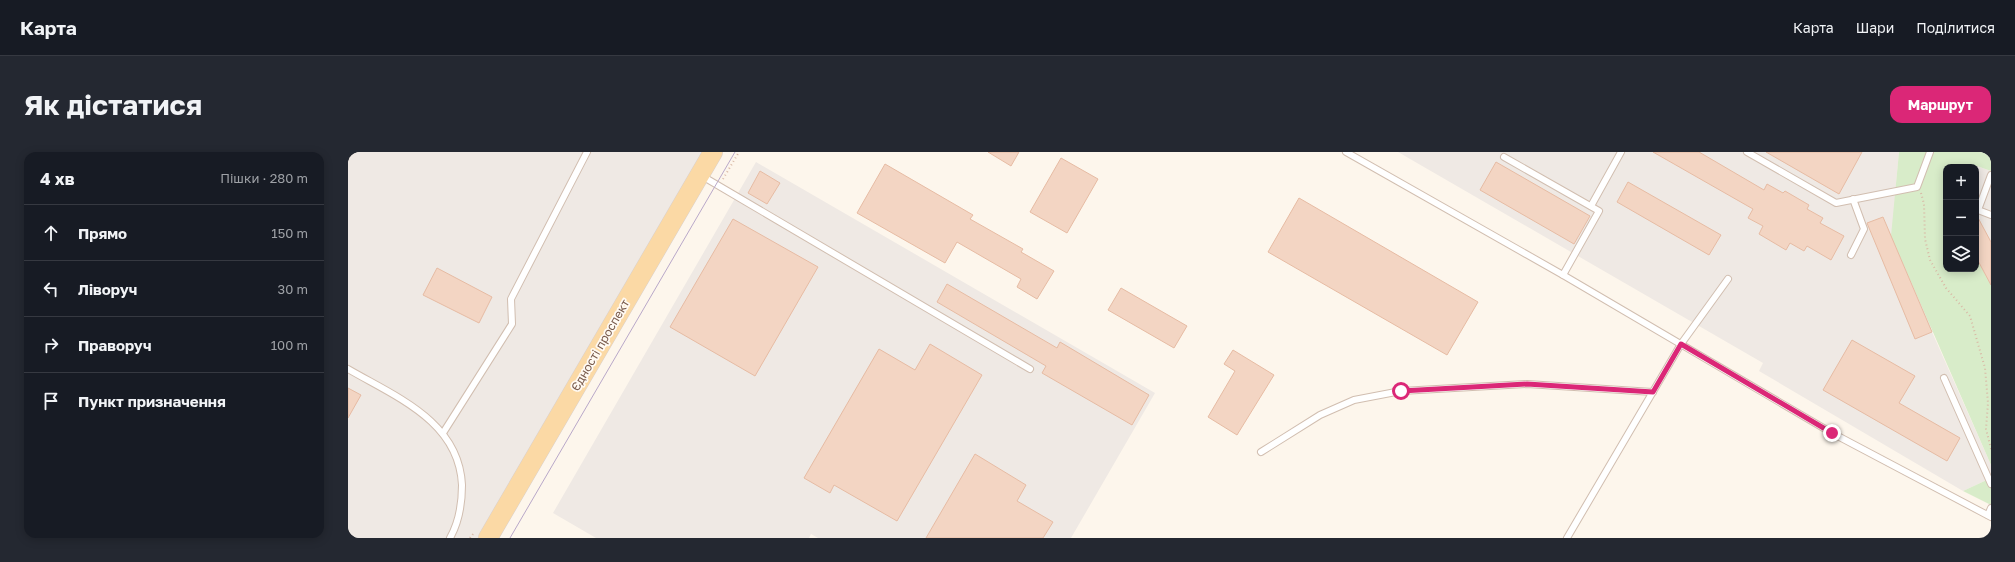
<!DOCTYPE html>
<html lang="uk">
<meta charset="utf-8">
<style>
:root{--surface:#171b24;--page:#242831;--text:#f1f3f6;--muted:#9ea1a6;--line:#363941;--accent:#db2777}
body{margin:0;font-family:"Golos Text",sans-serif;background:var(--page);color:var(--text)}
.controls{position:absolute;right:12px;top:12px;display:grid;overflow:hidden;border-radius:8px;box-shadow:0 2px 10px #0003}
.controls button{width:36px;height:36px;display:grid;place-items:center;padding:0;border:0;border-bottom:1px solid var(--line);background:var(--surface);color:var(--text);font:20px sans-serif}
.stop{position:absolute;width:12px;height:12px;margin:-9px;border:3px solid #db2777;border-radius:50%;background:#fff}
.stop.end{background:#db2777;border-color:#fff;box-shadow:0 1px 4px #0008}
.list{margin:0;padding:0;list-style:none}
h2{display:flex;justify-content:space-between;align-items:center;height:52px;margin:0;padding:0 16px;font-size:17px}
h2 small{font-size:13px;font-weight:400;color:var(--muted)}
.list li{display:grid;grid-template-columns:26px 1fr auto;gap:12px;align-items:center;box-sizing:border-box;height:56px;padding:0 16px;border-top:1px solid var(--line)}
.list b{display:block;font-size:15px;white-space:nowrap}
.list em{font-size:13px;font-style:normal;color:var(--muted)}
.icon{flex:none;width:22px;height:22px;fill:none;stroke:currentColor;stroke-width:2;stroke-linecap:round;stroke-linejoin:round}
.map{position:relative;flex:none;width:1643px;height:386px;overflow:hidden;border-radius:12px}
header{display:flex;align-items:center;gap:24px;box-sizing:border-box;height:56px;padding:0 20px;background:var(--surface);border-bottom:1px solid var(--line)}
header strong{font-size:19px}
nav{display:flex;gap:22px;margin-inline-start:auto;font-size:14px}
.intro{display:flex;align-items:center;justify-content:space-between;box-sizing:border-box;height:96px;padding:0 24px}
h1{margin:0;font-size:28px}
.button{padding:10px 18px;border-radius:12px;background:var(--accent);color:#fff;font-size:14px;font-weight:700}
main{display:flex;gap:24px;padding:0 24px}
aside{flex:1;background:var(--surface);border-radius:12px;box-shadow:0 2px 10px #0003}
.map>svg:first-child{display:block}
.industrial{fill:#efe9e4}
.green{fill:#d8ecc9}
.building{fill:#f3d5c3;stroke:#e6bba3}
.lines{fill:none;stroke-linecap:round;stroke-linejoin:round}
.service-casing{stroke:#d1beb0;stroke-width:8}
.primary-casing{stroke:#dad1cd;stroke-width:20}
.path{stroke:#d9b8a5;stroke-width:2;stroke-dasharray:1 3;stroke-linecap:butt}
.service{stroke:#fff;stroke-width:6}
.primary{stroke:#fbd9a5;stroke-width:19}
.tram{stroke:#b9a8c9;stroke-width:1}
.route{stroke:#db2777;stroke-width:5}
.labels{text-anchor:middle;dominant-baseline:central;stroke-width:3.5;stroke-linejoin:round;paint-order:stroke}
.street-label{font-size:12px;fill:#7a5c4d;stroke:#fffaf3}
</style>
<header>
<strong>Карта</strong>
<nav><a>Карта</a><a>Шари</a><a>Поділитися</a></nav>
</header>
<div class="intro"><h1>Як дістатися</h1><a class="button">Маршрут</a></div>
<main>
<aside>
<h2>4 хв<small>Пішки · 280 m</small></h2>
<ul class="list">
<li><svg class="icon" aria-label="ahead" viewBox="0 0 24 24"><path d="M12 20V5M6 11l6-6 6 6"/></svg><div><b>Прямо</b></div><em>150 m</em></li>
<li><svg class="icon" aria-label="left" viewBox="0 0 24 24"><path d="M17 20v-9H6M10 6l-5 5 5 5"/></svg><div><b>Ліворуч</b></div><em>30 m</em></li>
<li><svg class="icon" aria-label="right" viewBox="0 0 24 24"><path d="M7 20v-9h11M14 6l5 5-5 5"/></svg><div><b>Праворуч</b></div><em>100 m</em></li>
<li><svg class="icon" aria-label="arrive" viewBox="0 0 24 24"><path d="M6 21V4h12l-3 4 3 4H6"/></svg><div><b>Пункт призначення</b></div></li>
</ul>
</aside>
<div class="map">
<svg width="1643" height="386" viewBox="0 0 1643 386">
<rect width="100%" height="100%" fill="#fdf6ec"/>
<g class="industrial">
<polygon points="0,0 356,0 131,386 0,386"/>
<polygon points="1050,0 1551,0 1547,43 1584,180 1643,313 1643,326 1615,339 1411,219 1415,211"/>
<polygon points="408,10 807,241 723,386 470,386 463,382 461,386 248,386 205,361"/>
<polygon points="1626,13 1643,19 1643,133 1628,105 1628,15 1625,15"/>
</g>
<g class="green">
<polygon points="1551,0 1643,0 1643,19 1626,13 1625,15 1598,15 1598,117 1628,117 1628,105 1643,133 1643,313 1543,84"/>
<polygon points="1643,326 1643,353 1615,339"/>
</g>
<g class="building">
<polygon points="640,0 671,0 663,14"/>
<polygon points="1305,0 1351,0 1416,38 1419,32 1435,41 1437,39 1461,53 1459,57 1475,66 1472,71 1496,84 1483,108 1459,94 1456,99 1442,91 1438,98 1411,82 1415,74 1400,66 1405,57"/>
<polygon points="1418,0 1514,0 1491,42"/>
<polygon points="713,6 750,27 719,81 682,60"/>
<polygon points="1148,10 1242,64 1226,92 1132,38"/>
<polygon points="537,12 625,63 622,67 675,97 673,100 706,119 689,147 669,135 673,127 609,90 597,111 509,61"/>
<polygon points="412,19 432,31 419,52 400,41"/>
<polygon points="1280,30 1373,83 1361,103 1269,50"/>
<polygon points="951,46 1130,150 1099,203 920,100"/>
<polygon points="1628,62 1643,90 1643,133 1628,105"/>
<polygon points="1535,65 1584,180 1567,187 1519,71"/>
<polygon points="385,67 470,115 407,224 322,175"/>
<polygon points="89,116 144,145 131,171 75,143"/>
<polygon points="599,132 709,196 712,190 801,243 784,273 694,221 698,214 589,150"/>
<polygon points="773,136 839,174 826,196 760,158"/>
<polygon points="1504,188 1567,224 1551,251 1612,286 1599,309 1475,238"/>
<polygon points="582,192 634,223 549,369 486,333 482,341 456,326 531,197 567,218"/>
<polygon points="885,198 926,223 889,283 860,265 887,219 876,212"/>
<polygon points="0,236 13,243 0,266"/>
<polygon points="627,302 678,333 669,349 705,370 695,386 578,386"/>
</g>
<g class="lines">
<g class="service-casing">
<g id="service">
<polyline points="998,0 1215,123 1484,281 1643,365"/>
<polyline points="1399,0 1488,51 1569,35 1582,0"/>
<polyline points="1156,5 1251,59 1215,123"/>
<polyline points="1643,23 1630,58 1643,63"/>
<polyline points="354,24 682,217"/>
<polyline points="1243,54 1273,0"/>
<polyline points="1503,103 1516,77 1505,47"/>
<path d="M0,217C48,245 111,269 114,333C114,351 111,370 102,386"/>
<polyline points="1596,226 1643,332"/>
<polyline points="95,281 164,172 163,147 239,0"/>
<polyline points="913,300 972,263 1006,248 1053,239 1179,232 1305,240"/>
<polyline points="1640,363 1643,356"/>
<polyline points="1219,386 1333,192 1380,127"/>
</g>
</g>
<g class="primary-casing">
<polyline id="primary" points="140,386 365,0"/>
</g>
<g class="path">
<polyline points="375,27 391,0"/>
<polyline points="1573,41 1576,52 1577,87 1582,108 1598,136 1622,164 1637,216 1640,251 1638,277 1643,297"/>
<polyline points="122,386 125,382"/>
</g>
<use href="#service" class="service"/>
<use href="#primary" class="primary"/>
<polyline class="tram" points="162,386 387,0"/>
</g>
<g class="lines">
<polyline class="route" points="1053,239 1179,232 1305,240 1333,192 1484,281"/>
</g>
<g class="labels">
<g class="street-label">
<text transform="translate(252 193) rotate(-60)">Єдності проспект</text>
</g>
</g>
</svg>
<div class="controls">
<button>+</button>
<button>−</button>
<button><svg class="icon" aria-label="layers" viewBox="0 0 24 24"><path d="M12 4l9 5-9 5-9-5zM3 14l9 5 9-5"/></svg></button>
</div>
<div class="stop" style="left:1053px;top:239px"></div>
<div class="stop end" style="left:1484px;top:281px"></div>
</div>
</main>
